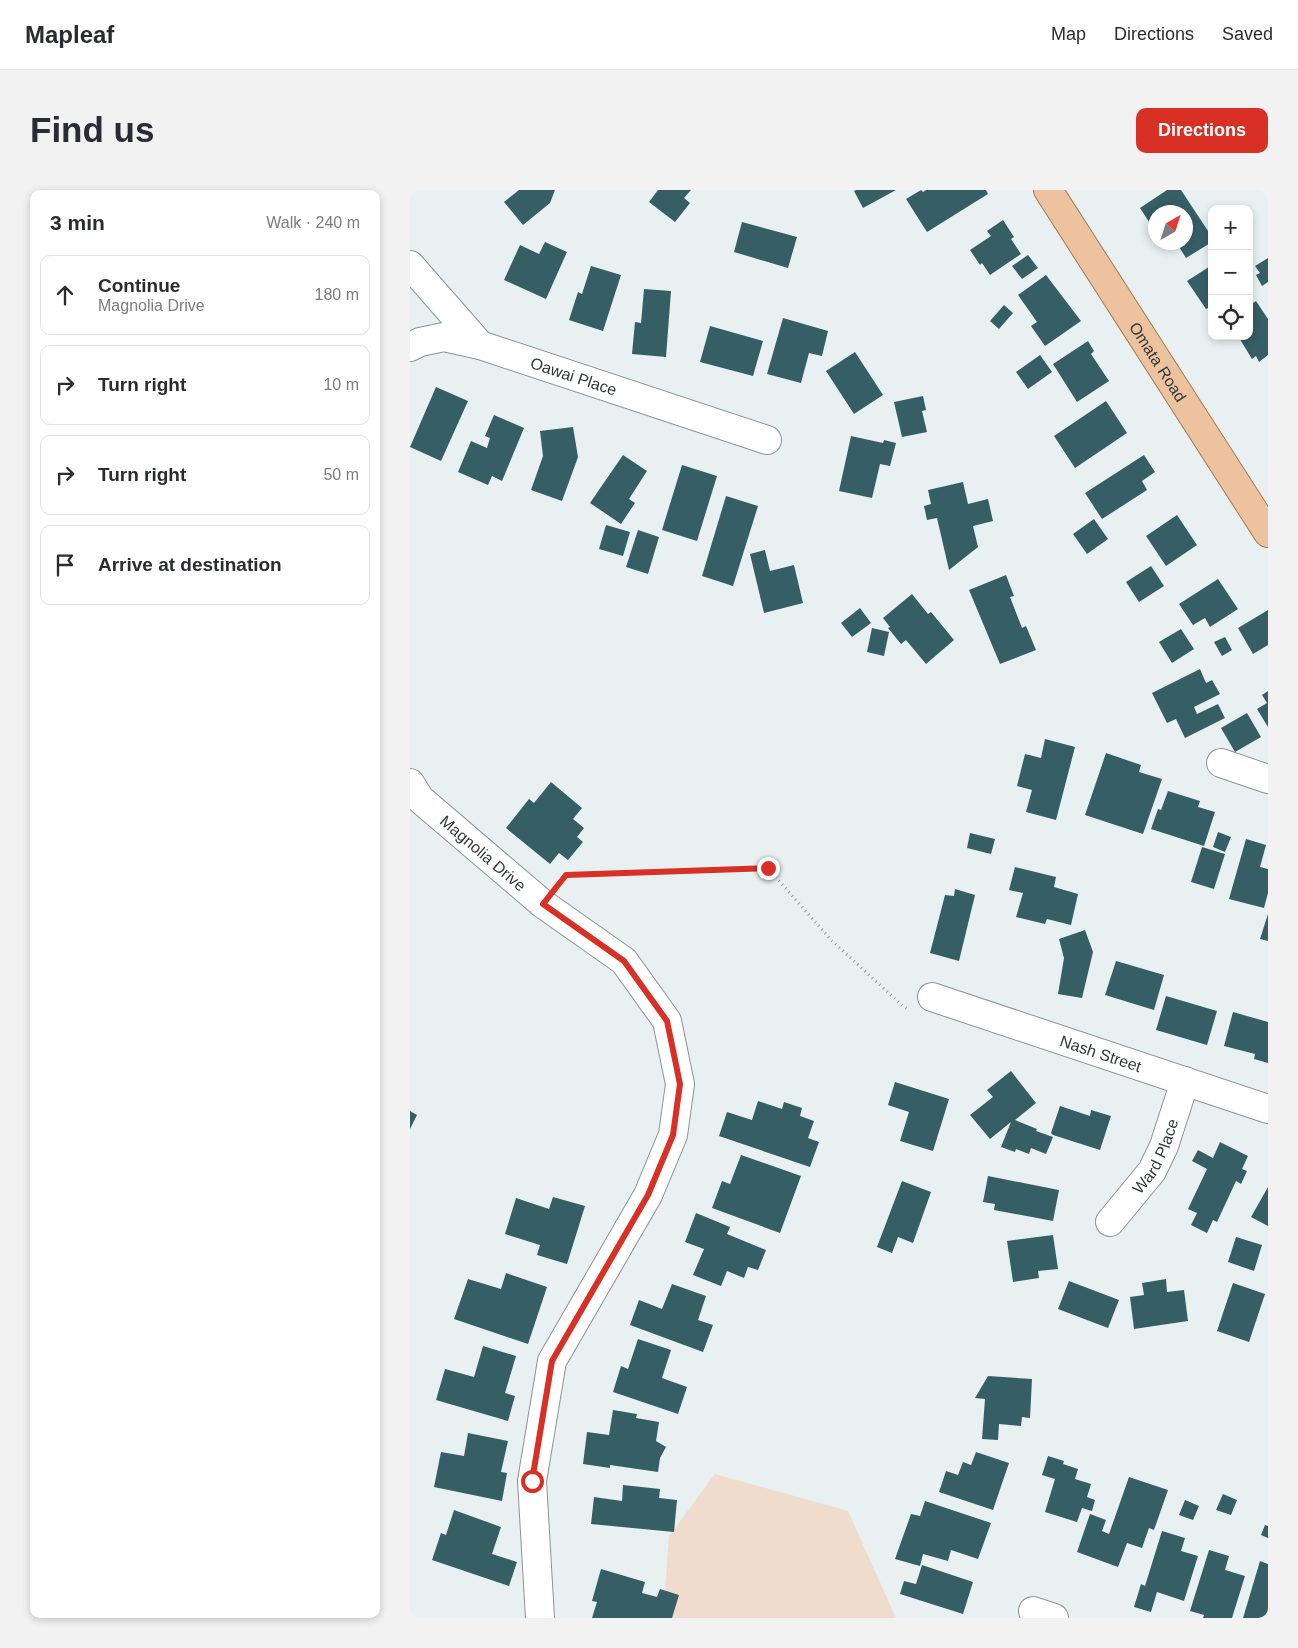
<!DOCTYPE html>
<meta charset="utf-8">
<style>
:root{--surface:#fff;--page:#f2f2f3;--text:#2b2b33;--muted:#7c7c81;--line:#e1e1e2;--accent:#d93025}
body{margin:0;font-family:Helvetica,sans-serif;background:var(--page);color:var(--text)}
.controls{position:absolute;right:15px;top:15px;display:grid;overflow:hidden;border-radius:10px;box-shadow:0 2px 8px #0003}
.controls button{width:45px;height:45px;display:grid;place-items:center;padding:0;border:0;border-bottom:1px solid var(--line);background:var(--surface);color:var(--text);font:25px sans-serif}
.compass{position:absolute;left:738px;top:15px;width:45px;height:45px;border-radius:50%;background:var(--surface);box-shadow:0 2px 8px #0003;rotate:39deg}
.stop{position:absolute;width:15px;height:15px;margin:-11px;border:4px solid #d93025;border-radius:50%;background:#fff}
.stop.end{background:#d93025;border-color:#fff;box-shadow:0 1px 5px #0008}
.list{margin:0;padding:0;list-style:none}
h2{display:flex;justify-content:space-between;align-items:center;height:65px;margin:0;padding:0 20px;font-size:21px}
h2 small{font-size:16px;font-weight:400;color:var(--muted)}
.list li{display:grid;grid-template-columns:32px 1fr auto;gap:15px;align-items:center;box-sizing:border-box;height:80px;margin:0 10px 10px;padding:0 10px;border:1px solid var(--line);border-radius:10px}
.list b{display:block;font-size:19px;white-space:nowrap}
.list p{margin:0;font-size:16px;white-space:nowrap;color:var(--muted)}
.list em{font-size:16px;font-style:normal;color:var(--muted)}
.icon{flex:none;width:28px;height:28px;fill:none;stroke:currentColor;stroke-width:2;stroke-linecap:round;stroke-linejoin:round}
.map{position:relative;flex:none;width:858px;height:1428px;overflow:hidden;border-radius:10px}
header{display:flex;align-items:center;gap:30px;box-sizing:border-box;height:70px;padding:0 25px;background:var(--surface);border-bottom:1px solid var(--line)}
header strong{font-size:24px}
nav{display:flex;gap:28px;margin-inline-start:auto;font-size:18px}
.intro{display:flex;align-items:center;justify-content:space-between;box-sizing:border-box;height:120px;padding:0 30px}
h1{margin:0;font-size:35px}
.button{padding:12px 22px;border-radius:10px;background:var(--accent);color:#fff;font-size:18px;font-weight:700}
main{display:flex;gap:30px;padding:0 30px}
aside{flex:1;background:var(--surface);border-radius:10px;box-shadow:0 2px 8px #0003}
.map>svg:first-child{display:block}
.green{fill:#f0dccc}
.building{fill:#365e65}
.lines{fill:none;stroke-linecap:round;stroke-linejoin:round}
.minor-casing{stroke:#8c9395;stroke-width:30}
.major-casing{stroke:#a47851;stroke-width:30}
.path{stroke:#949a9b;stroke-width:3;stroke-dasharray:1 4;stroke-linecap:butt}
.minor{stroke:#fff;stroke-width:28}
.major{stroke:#edc39f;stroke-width:28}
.route{stroke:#d93025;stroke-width:6}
.labels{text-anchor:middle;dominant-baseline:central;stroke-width:5;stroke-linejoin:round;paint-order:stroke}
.street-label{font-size:16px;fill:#343738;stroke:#f5fdff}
</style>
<header>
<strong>Mapleaf</strong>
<nav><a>Map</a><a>Directions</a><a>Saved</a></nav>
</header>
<div class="intro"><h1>Find us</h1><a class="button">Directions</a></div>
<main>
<aside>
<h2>3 min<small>Walk · 240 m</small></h2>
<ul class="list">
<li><svg class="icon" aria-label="ahead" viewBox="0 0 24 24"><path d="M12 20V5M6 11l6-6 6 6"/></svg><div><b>Continue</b><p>Magnolia Drive</p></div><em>180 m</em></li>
<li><svg class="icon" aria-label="right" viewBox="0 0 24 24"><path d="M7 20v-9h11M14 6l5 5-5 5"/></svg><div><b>Turn right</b></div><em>10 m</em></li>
<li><svg class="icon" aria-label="right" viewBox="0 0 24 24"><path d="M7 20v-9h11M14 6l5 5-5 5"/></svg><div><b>Turn right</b></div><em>50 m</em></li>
<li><svg class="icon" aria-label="arrive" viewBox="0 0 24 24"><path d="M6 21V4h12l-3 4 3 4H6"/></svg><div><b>Arrive at destination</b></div></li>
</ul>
</aside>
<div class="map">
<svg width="858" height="1428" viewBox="0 0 858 1428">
<rect width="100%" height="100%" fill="#e8f0f1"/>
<polygon class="green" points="305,1284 438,1321 486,1428 253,1428 259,1346"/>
<g class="building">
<polygon points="109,0 145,0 140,13 113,35 94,12"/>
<polygon points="248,0 281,0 274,8 280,13 265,32 239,12"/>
<polygon points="446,0 486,0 453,18 444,1"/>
<polygon points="511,0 513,2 516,0 576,0 578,4 517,42 496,9"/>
<polygon points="757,0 771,0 802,47 802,52 776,68 766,52 776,52 776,22 746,22 746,36 743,38 730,18"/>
<polygon points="593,30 604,47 601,49 611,64 580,85 572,73 570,75 560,60 581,46 577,41"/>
<polygon points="332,32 387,47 378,78 324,62"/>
<polygon points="135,52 157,62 136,109 94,90 110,55 129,64"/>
<polygon points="618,65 628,78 612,89 602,76"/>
<polygon points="858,68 858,92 852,96 846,85 850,83 845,76"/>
<polygon points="802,75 802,116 796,119 777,91"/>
<polygon points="181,76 211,85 193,141 159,130 168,102 172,104"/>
<polygon points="636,85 671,131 635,156 621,136 627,132 608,105"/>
<polygon points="234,99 261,101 256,167 222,164 225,132 231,133"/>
<polygon points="846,111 858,129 858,165 849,172 846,166 842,169 828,146 839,146 839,116"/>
<polygon points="594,115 603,123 589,139 580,131"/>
<polygon points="373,128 418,141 412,166 399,163 391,193 357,184"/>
<polygon points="300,136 353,151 343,186 290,172"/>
<polygon points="678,151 684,161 681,164 699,191 667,212 643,174"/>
<polygon points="445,162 473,205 444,224 416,181"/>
<polygon points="630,165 642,182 618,199 606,182"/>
<polygon points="26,197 58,211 31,271 0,257"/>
<polygon points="513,206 516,220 512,221 517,242 492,247 484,212"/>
<polygon points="696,211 717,243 665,278 644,246"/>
<polygon points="84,225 114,238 92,291 82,286 78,295 48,282 61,251 77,258 80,248 75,246"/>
<polygon points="163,237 168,267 152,311 121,300 133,266 130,241"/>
<polygon points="441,246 473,253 474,250 486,253 480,276 470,274 462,308 429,301"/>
<polygon points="213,265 237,281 219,309 225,313 211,334 180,313"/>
<polygon points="734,265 745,282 732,291 737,300 692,329 675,303"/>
<polygon points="272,275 307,286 287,351 252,340"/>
<polygon points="553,292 558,314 578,309 583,331 563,336 568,357 539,380 527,328 517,330 514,316 521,314 518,300"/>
<polygon points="316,306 348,316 323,396 292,386"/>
<polygon points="767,325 787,355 756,376 736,346"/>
<polygon points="684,329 698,349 677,364 663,344"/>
<polygon points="196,335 220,342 213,366 189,359"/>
<polygon points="228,340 249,347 238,384 216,377"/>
<polygon points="355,360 360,381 384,375 393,413 354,423 340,364"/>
<polygon points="741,376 754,396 729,412 716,392"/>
<polygon points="596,385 604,406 600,407 612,438 616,436 626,460 590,474 559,400"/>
<polygon points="808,389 828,419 800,437 795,428 783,435 769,414"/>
<polygon points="502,404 518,424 521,422 544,450 516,474 496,450 491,454 478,438 480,437 473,428"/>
<polygon points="450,418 461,433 442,447 431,433"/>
<polygon points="858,420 858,455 843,464 828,438"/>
<polygon points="462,438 479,442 474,466 457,462"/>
<polygon points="771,439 784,459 762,473 749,452"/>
<polygon points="815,447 822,460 812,466 804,452"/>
<polygon points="790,479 796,493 802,490 810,504 784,517 787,524 808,514 815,528 775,548 766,529 757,533 742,503"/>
<polygon points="858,501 858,537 847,519 857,513 852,505"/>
<polygon points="837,523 851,547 825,562 811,538"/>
<polygon points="635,549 665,557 646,630 616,622 622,600 607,596 615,564 631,568"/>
<polygon points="696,563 731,575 729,582 752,589 733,644 675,625"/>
<polygon points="141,592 172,618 163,629 174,638 167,647 173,652 158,670 149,663 140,674 96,638 119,609 124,613"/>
<polygon points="758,601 790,611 788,617 805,622 794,656 741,639 748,619 751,620"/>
<polygon points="808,642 821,647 815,662 803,657"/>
<polygon points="560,643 585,649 581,664 557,658"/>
<polygon points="836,649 856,655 850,677 858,679 858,703 854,718 819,709"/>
<polygon points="792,657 815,664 804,699 781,692"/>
<polygon points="605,677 646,687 644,697 668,704 661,735 637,729 635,734 606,727 613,703 599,700"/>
<polygon points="545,699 565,705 549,771 520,763 535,705 544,706"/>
<polygon points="858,724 858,751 850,749"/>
<polygon points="675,740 683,762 672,808 648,804 654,768 649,749"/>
<polygon points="706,771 754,785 744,820 695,805"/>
<polygon points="756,806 807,821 797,855 746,840"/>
<polygon points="823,822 858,832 858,873 844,869 845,864 814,856"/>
<polygon points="601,881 626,913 605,930 627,939 626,941 643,947 636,964 621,958 619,964 606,959 605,962 591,957 601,932 580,949 560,925 583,907 577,900"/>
<polygon points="485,892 539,909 523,961 490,951 499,922 478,915"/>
<polygon points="348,911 372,919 374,912 392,918 390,926 404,931 398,948 409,952 400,977 309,946 317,922 342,930"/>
<polygon points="650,916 680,926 681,920 701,926 690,960 643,945 641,943"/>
<polygon points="0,921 7,925 0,939"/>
<polygon points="810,952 838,966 832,979 837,981 831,994 826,991 807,1032 803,1030 797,1043 781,1035 787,1023 778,1019 797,979 782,971 788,960 803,968"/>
<polygon points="331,965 391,986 370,1043 302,1018 312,991 320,994"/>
<polygon points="578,986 649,1000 643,1031 584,1020 585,1014 573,1012"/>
<polygon points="492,991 521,1002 503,1053 488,1047 482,1063 467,1057"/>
<polygon points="858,997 858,1036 841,1027"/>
<polygon points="143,1007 175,1016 157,1074 127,1065 130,1055 95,1044 106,1008 139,1019"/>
<polygon points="286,1023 320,1037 317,1044 356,1060 348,1080 338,1077 334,1088 317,1081 311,1096 283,1085 294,1059 275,1052"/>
<polygon points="643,1045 648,1079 628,1081 629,1088 603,1092 597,1051"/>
<polygon points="826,1047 852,1055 844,1081 818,1072"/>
<polygon points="96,1083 137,1097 118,1154 44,1129 58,1089 91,1099"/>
<polygon points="756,1089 757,1102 774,1100 778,1131 724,1139 720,1107 734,1105 732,1093"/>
<polygon points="659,1091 709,1110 698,1138 648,1119"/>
<polygon points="823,1093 855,1104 839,1152 807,1141"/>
<polygon points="262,1094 296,1106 288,1130 303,1135 293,1162 220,1135 229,1110 252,1119"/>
<polygon points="228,1149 261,1160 252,1188 277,1197 268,1224 203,1202 211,1176 218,1179"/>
<polygon points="73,1156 106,1166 95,1203 105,1206 98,1231 26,1210 35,1179 64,1187"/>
<polygon points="578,1186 622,1189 620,1228 612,1227 611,1236 589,1234 588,1250 572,1249 575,1209 565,1208"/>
<polygon points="203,1220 227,1224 226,1228 249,1232 246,1251 256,1257 250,1268 248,1282 200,1275 200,1278 173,1274 177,1242 199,1245"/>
<polygon points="58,1243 98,1251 91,1282 97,1283 92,1311 24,1297 31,1262 54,1266"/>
<polygon points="566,1262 599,1273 583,1320 529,1302 536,1281 548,1285 553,1272 561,1275"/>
<polygon points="638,1266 654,1271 653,1274 668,1279 665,1289 681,1294 677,1307 685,1310 682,1321 672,1318 667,1332 635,1322 645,1289 632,1285"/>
<polygon points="719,1287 758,1300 744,1340 739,1338 732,1358 717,1353 708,1377 667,1362 680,1324 696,1330 692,1341 699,1344"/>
<polygon points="213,1295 250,1299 249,1308 267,1310 264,1342 181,1334 184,1307 212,1311"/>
<polygon points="813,1304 827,1310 821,1325 806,1320"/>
<polygon points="775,1310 789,1316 783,1330 769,1325"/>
<polygon points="515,1311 581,1333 568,1369 541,1360 538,1371 513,1364 510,1376 485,1369 501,1324 510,1326"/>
<polygon points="44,1320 91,1337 82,1364 107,1372 99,1396 22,1370 31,1343 36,1345"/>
<polygon points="855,1335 858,1336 858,1348 851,1345"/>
<polygon points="752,1341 775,1348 771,1361 788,1366 774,1411 747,1402 741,1422 724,1417 731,1394 735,1396"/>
<polygon points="799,1360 819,1366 815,1380 835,1386 822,1428 793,1428 794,1425 780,1421"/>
<polygon points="850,1371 858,1374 858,1428 833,1428"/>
<polygon points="512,1375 563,1392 553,1424 490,1404 494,1391 506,1394"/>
<polygon points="191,1379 235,1392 232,1403 247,1407 250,1399 269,1405 262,1428 182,1428 187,1412 182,1411"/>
</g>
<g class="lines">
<g class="minor-casing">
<g id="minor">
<path id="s1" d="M0,75L70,155L357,250"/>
<polyline points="0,157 10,152 34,147 70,155"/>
<polyline points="811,573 858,589"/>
<path id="s2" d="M0,593L10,609L133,714L214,771L257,831L270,894L263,945L238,1005L142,1171L122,1291L130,1428"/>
<path id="s3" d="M522,807L858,919"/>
<path id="s4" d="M700,1032L742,981L754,956L775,891"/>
<polyline points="623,1421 644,1428"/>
</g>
</g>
<g class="major-casing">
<g id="major">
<path id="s5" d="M638,0L858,343"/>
</g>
</g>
<polyline class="path" points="149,694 156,685 358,678 421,750 494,817 498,819"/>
<use href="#minor" class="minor"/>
<use href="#major" class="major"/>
</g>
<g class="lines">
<polyline class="route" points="122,1291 142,1171 238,1005 263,945 270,894 257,831 214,771 133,714 156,685 358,678"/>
</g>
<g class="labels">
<g class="street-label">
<text stroke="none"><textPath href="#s5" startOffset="204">Omata Road</textPath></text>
<text stroke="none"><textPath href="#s1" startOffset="205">Oawai Place</textPath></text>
<text stroke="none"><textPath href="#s2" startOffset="102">Magnolia Drive</textPath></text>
<text stroke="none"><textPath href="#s3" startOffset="178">Nash Street</textPath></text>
<text stroke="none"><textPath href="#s4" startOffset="81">Ward Place</textPath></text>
</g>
</g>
</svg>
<div class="controls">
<button>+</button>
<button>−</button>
<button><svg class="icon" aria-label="locate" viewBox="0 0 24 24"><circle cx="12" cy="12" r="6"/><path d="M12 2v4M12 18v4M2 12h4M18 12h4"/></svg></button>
</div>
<svg class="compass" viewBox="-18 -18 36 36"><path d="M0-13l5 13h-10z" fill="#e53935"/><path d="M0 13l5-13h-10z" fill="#7c7c81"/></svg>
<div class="stop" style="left:122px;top:1291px"></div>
<div class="stop end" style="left:358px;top:678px"></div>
</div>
</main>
